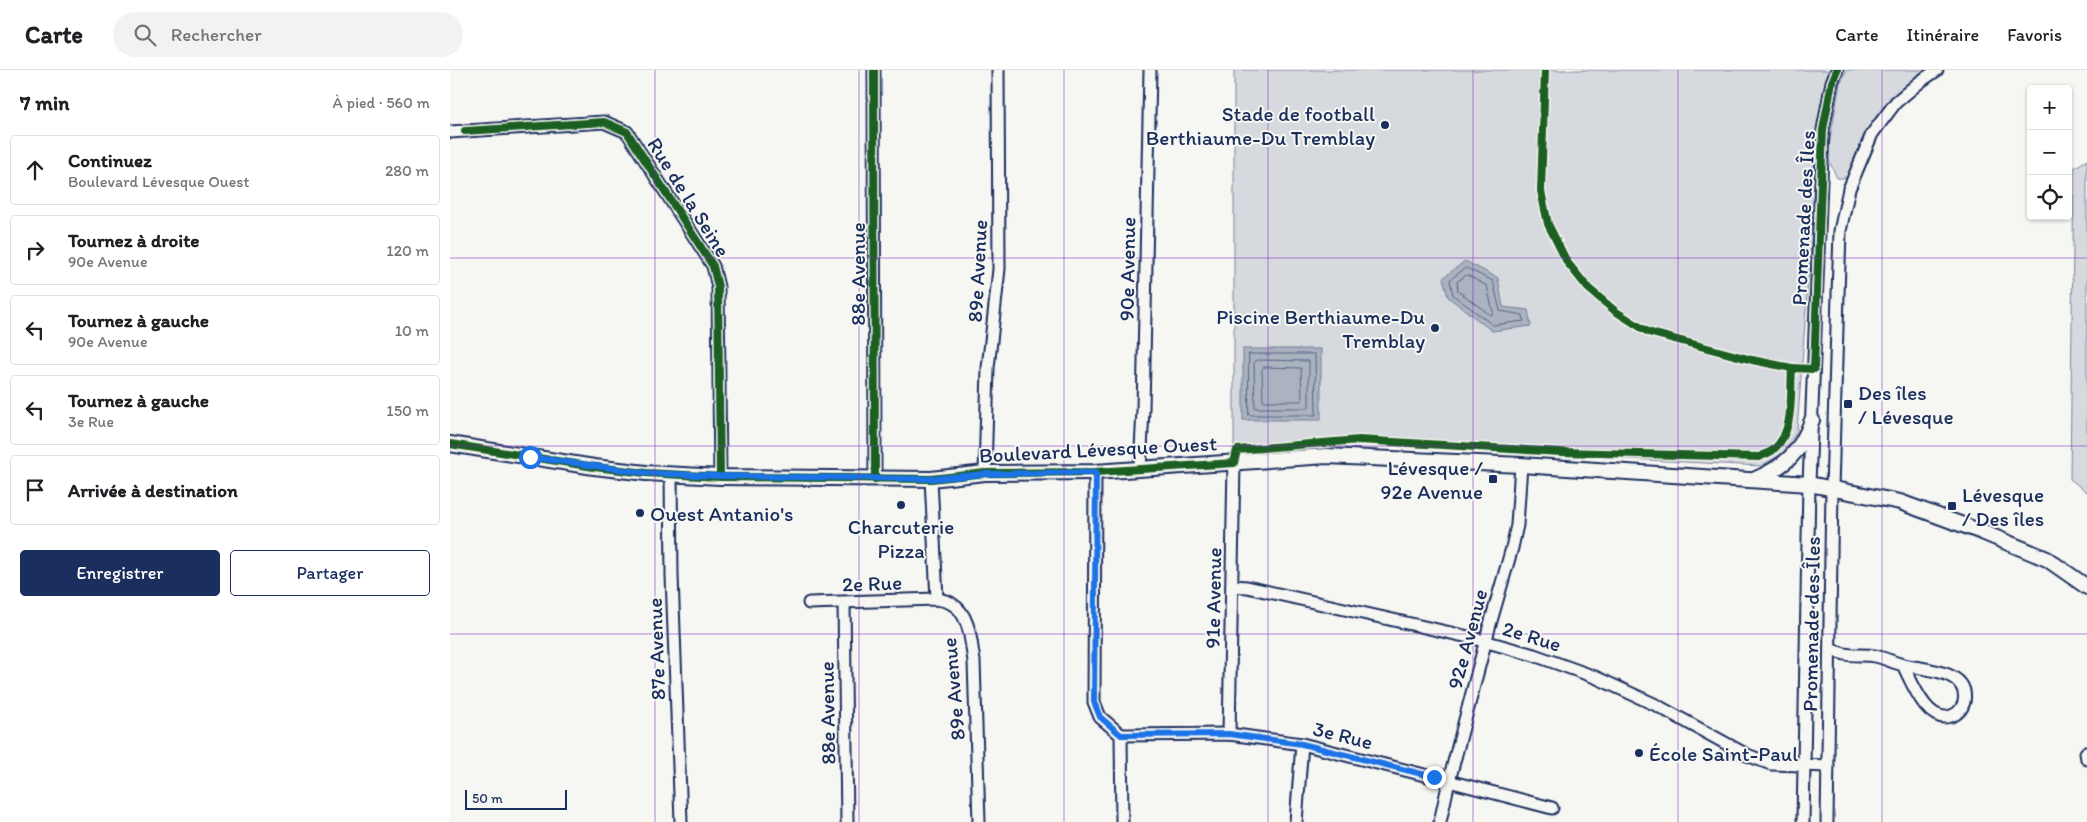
<!DOCTYPE html>
<html lang="fr">
<meta charset="utf-8">
<style>
:root{--surface:#fff;--page:#f2f2f2;--text:#202124;--muted:#757577;--line:#e0e0e0;--accent:#1b2f5e}
body{margin:0;font-family:Itim,sans-serif;background:var(--page);color:var(--text)}
.controls{position:absolute;right:15px;top:15px;display:grid;overflow:hidden;border-radius:5px;box-shadow:0 1px 4px #0004}
.controls button{width:45px;height:45px;display:grid;place-items:center;padding:0;border:0;border-bottom:1px solid var(--line);background:var(--surface);color:var(--text);font:25px sans-serif}
.scale{position:absolute;left:15px;bottom:12px;width:102px;box-sizing:border-box;padding-left:5px;border:2px solid #1b2f5e;border-top:0;font-size:14px;line-height:18px;white-space:nowrap;color:#1b2f5e;-webkit-text-stroke:4px #f6f6f2;paint-order:stroke}
.stop{position:absolute;width:15px;height:15px;margin:-11px;border:4px solid #1a73e8;border-radius:50%;background:#fff}
.stop.end{background:#1a73e8;border-color:#fff;box-shadow:0 1px 5px #0008}
.list{margin:0;padding:0;list-style:none}
h2{display:flex;justify-content:space-between;align-items:center;height:65px;margin:0;padding:0 20px;font-size:21px}
h2 small{font-size:16px;font-weight:400;color:var(--muted)}
.list li{display:grid;grid-template-columns:32px 1fr auto;gap:15px;align-items:center;box-sizing:border-box;height:70px;margin:0 10px 10px;padding:0 10px;border:1px solid var(--line);border-radius:5px}
.list b{display:block;font-size:19px;white-space:nowrap}
.list p{margin:0;font-size:16px;white-space:nowrap;color:var(--muted)}
.list em{font-size:16px;font-style:normal;color:var(--muted)}
.actions{display:flex;gap:10px;padding:15px 20px}
.actions a{flex:1;padding:11px 0;border:1px solid var(--accent);border-radius:5px;text-align:center;font-size:18px;color:var(--accent)}
.actions .main{background:var(--accent);color:#fff}
.icon{flex:none;width:28px;height:28px;fill:none;stroke:currentColor;stroke-width:2;stroke-linecap:round;stroke-linejoin:round}
.map{position:relative;flex:none;width:1637px;height:752px;overflow:hidden}
header{display:flex;align-items:center;gap:30px;box-sizing:border-box;height:70px;padding:0 25px;background:var(--surface);border-bottom:1px solid var(--line)}
header strong{font-size:24px}
nav{display:flex;gap:28px;margin-inline-start:auto;font-size:18px}
.search{width:350px;height:45px;background:var(--page);display:flex;align-items:center;gap:12px;box-sizing:border-box;padding:0 18px;border-radius:28px;color:var(--muted);font-size:19px}
main{display:flex}
aside{flex:1;background:var(--surface)}
.map>svg:first-child{display:block}
.green{fill:#d6d9dd;stroke:#78849e}
.water{fill:#abb2c0;stroke:#717e99}
.lines{fill:none;stroke-linecap:round;stroke-linejoin:round}
.shore{stroke:#556385;stroke-width:1}
.minor-casing{stroke:#1b2f5e;stroke-width:15}
.tertiary-casing{stroke:#1b2f5e;stroke-width:18}
.minor{stroke:#f6f6f2;stroke-width:11}
.tertiary{stroke:#f6f6f2;stroke-width:14}
.cycleway-casing{stroke:#f6f6f2;stroke-width:11}
.cycleway{stroke:#1b5e20;stroke-width:8}
.route{stroke:#1a73e8;stroke-width:6}
.grid{fill:none;stroke:#7b2cbf;stroke-width:1;stroke-opacity:0.55}
.poi-dot{fill:#1b2f5e;stroke:#f6f6f2;stroke-width:2}
.labels{text-anchor:middle;dominant-baseline:central;stroke-width:4;stroke-linejoin:round;paint-order:stroke}
.poi-label{font-size:21px;fill:#1b2f5e;stroke:#f6f6f2;text-anchor:start}
.street-label{font-size:21px;fill:#1b2f5e;stroke:#f6f6f2}
</style>
<header>
<strong>Carte</strong>
<div class="search"><svg class="icon" aria-label="search" viewBox="0 0 24 24"><circle cx="10" cy="10" r="6"/><path d="M15 15l6 6"/></svg>Rechercher</div>
<nav><a>Carte</a><a>Itinéraire</a><a>Favoris</a></nav>
</header>
<main>
<aside>
<h2>7 min<small>À pied · 560 m</small></h2>
<ul class="list">
<li><svg class="icon" aria-label="ahead" viewBox="0 0 24 24"><path d="M12 20V5M6 11l6-6 6 6"/></svg><div><b>Continuez</b><p>Boulevard Lévesque Ouest</p></div><em>280 m</em></li>
<li><svg class="icon" aria-label="right" viewBox="0 0 24 24"><path d="M7 20v-9h11M14 6l5 5-5 5"/></svg><div><b>Tournez à droite</b><p>90e Avenue</p></div><em>120 m</em></li>
<li><svg class="icon" aria-label="left" viewBox="0 0 24 24"><path d="M17 20v-9H6M10 6l-5 5 5 5"/></svg><div><b>Tournez à gauche</b><p>90e Avenue</p></div><em>10 m</em></li>
<li><svg class="icon" aria-label="left" viewBox="0 0 24 24"><path d="M17 20v-9H6M10 6l-5 5 5 5"/></svg><div><b>Tournez à gauche</b><p>3e Rue</p></div><em>150 m</em></li>
<li><svg class="icon" aria-label="arrive" viewBox="0 0 24 24"><path d="M6 21V4h12l-3 4 3 4H6"/></svg><div><b>Arrivée à destination</b></div></li>
</ul>
<div class="actions"><a class="main">Enregistrer</a><a>Partager</a></div>
</aside>
<div class="map">
<svg width="1637" height="752" viewBox="0 0 1637 752">
<rect width="100%" height="100%" fill="#f6f6f2"/>
<filter id="ink" filterUnits="userSpaceOnUse"><feTurbulence type="fractalNoise" baseFrequency=".02" numOctaves="2"/><feDisplacementMap in="SourceGraphic" scale="10" xChannelSelector="R" yChannelSelector="G"/><feConvolveMatrix kernelMatrix="1 2 1 2 8 2 1 2 1" color-interpolation-filters="sRGB"/></filter>
<g filter="url(#ink)">
<g class="green">
<polygon points="784,0 1381,0 1371,34 1347,361 1334,383 1311,396 1064,383 929,373 784,386"/>
<polygon points="1397,0 1480,0 1446,24 1418,60 1406,95 1397,108 1387,108 1377,86 1390,13"/>
<polygon points="1637,90 1637,422 1620,409 1624,98"/>
</g>
<g class="water">
<polygon points="1015,191 1048,208 1053,237 1078,240 1081,256 1042,261 998,227 993,208"/>
<rect x="793" y="279" width="78" height="71"/>
</g>
<g class="lines">
<g class="shore">
<polygon points="1016,198 1043,211 1050,241 1073,245 1074,251 1043,255 1003,225 1000,210"/>
<polygon points="1017,205 1037,216 1043,242 1042,245 1039,244 1008,221 1007,212"/>
<polygon points="799,284 865,284 866,345 799,345"/>
<polygon points="807,290 859,291 859,338 805,338 804,292"/>
<polygon points="814,297 851,298 852,331 813,331 812,300"/>
</g>
<g class="minor-casing">
<g id="minor">
<polyline points="424,0 425,409"/>
<polyline points="0,62 154,52 177,62 263,196 268,217 270,407"/>
<polyline points="690,399 693,340 700,0"/>
<polyline points="645,402 644,632 650,647 671,665 672,752"/>
<polyline points="535,403 538,298 549,199 548,0"/>
<polyline points="221,404 222,506 231,752"/>
<polyline points="481,409 487,529"/>
<polyline points="782,516 797,517 1023,568 1084,585 1145,607 1206,635 1297,685 1321,694 1378,696"/>
<path d="M359,533L487,529C492,530 498,531 502,534C520,544 521,573 524,591L529,752"/>
<polyline points="394,533 397,752"/>
<path d="M1380,579C1385,581 1390,583 1395,584C1404,586 1415,584 1425,586C1435,588 1444,593 1454,595C1475,600 1520,600 1514,632C1512,639 1508,644 1501,646C1477,654 1462,612 1453,595"/>
<polyline points="779,664 784,393"/>
<polyline points="671,665 779,664 852,674 1010,714 1102,738"/>
<polyline points="1636,683 1637,689"/>
<polyline points="846,752 852,674"/>
<polyline points="990,752 999,711 1039,558 1062,478 1067,455 1071,395"/>
<polyline points="1353,752 1359,414 1373,60 1382,12 1387,0"/>
<polyline points="1377,752 1382,418 1390,161 1399,119 1422,64 1446,32 1471,11 1487,0"/>
</g>
</g>
<g class="tertiary-casing">
<g id="tertiary">
<polyline points="0,374 144,397 196,403 270,407 481,409 535,403 645,402 877,386 1071,395 1359,414 1450,432 1532,462 1597,489 1637,517"/>
<path d="M1304,410C1335,396 1351,383 1362,350"/>
</g>
</g>
<use href="#minor" class="minor"/>
<use href="#tertiary" class="tertiary"/>
<g class="cycleway-casing">
<g id="cycleway">
<polyline points="424,0 425,409"/>
<polyline points="1095,0 1091,121 1098,154 1117,192 1138,218 1165,241 1198,262 1302,290 1342,298"/>
<polyline points="15,61 154,52 177,62 263,196 268,217 270,407"/>
<path d="M0,374L144,397L196,403L270,407L481,409L535,403L645,402L784,393L787,380L909,370L1111,382L1309,387C1313,385 1319,383 1323,380C1345,362 1340,324 1342,298L1364,299L1373,60L1382,12L1387,0"/>
</g>
</g>
<use href="#cycleway" class="cycleway"/>
</g>
</g>
<g class="lines" filter="url(#ink)">
<polyline class="route" points="80,387 196,403 270,406 481,409 535,404 646,402 644,632 650,647 671,665 779,664 852,674 984,707"/>
</g>
<path class="grid" d="M205,0V752M409,0V752M614,0V752M818,0V752M1023,0V752M1228,0V752M1432,0V752M0,188H1637M0,376H1637M0,564H1637"/>
<g class="poi-dot">
<circle cx="935" cy="55" r="5"/>
<circle cx="985" cy="258" r="5"/>
<rect x="1393" y="329" width="10" height="10" rx="2.5"/>
<rect x="1038" y="404" width="10" height="10" rx="2.5"/>
<circle cx="451" cy="435" r="5"/>
<rect x="1497" y="431" width="10" height="10" rx="2.5"/>
<circle cx="190" cy="443" r="5"/>
<circle cx="1189" cy="683" r="5"/>
</g>
<g class="labels">
<g class="poi-label">
<text x="925" y="43" text-anchor="end">Stade de football<tspan x="925" dy="24">Berthiaume-Du Tremblay</tspan></text>
<text x="975" y="246" text-anchor="end">Piscine Berthiaume-Du<tspan x="975" dy="24">Tremblay</tspan></text>
<text x="1408" y="322">Des îles<tspan x="1408" dy="24">/ Lévesque</tspan></text>
<text x="1033" y="397" text-anchor="end">Lévesque /<tspan x="1033" dy="24">92e Avenue</tspan></text>
<text x="1512" y="424">Lévesque<tspan x="1512" dy="24">/ Des îles</tspan></text>
<text x="200" y="443">Ouest Antanio's</text>
<text x="451" y="456" text-anchor="middle">Charcuterie<tspan x="451" dy="24">Pizza</tspan></text>
<text x="1199" y="683">École Saint-Paul</text>
</g>
<g class="street-label">
<text transform="translate(239 127) rotate(58)">Rue de la Seine</text>
<text transform="translate(1353 148) rotate(-87)">Promenade des Îles</text>
<text transform="translate(677 199) rotate(-89)">90e Avenue</text>
<text transform="translate(527 201) rotate(-87)">89e Avenue</text>
<text transform="translate(407 204) rotate(-90)">88e Avenue</text>
<text transform="translate(648 379) rotate(-3)">Boulevard Lévesque Ouest</text>
<text transform="translate(422 513) rotate(-2)">2e Rue</text>
<text transform="translate(763 528) rotate(-89)">91e Avenue</text>
<text transform="translate(1361 554) rotate(-89)">Promenade des Îles</text>
<text transform="translate(1082 566) rotate(17)">2e Rue</text>
<text transform="translate(1017 569) rotate(-75)">92e Avenue</text>
<text transform="translate(206 579) rotate(-92)">87e Avenue</text>
<text transform="translate(503 619) rotate(-95)">89e Avenue</text>
<text transform="translate(377 643) rotate(-91)">88e Avenue</text>
<text transform="translate(893 665) rotate(14)">3e Rue</text>
</g>
</g>
</svg>
<div class="controls">
<button>+</button>
<button>−</button>
<button><svg class="icon" aria-label="locate" viewBox="0 0 24 24"><circle cx="12" cy="12" r="6"/><path d="M12 2v4M12 18v4M2 12h4M18 12h4"/></svg></button>
</div>
<div class="scale">50 m</div>
<div class="stop" style="left:80px;top:387px"></div>
<div class="stop end" style="left:984px;top:707px"></div>
</div>
</main>
